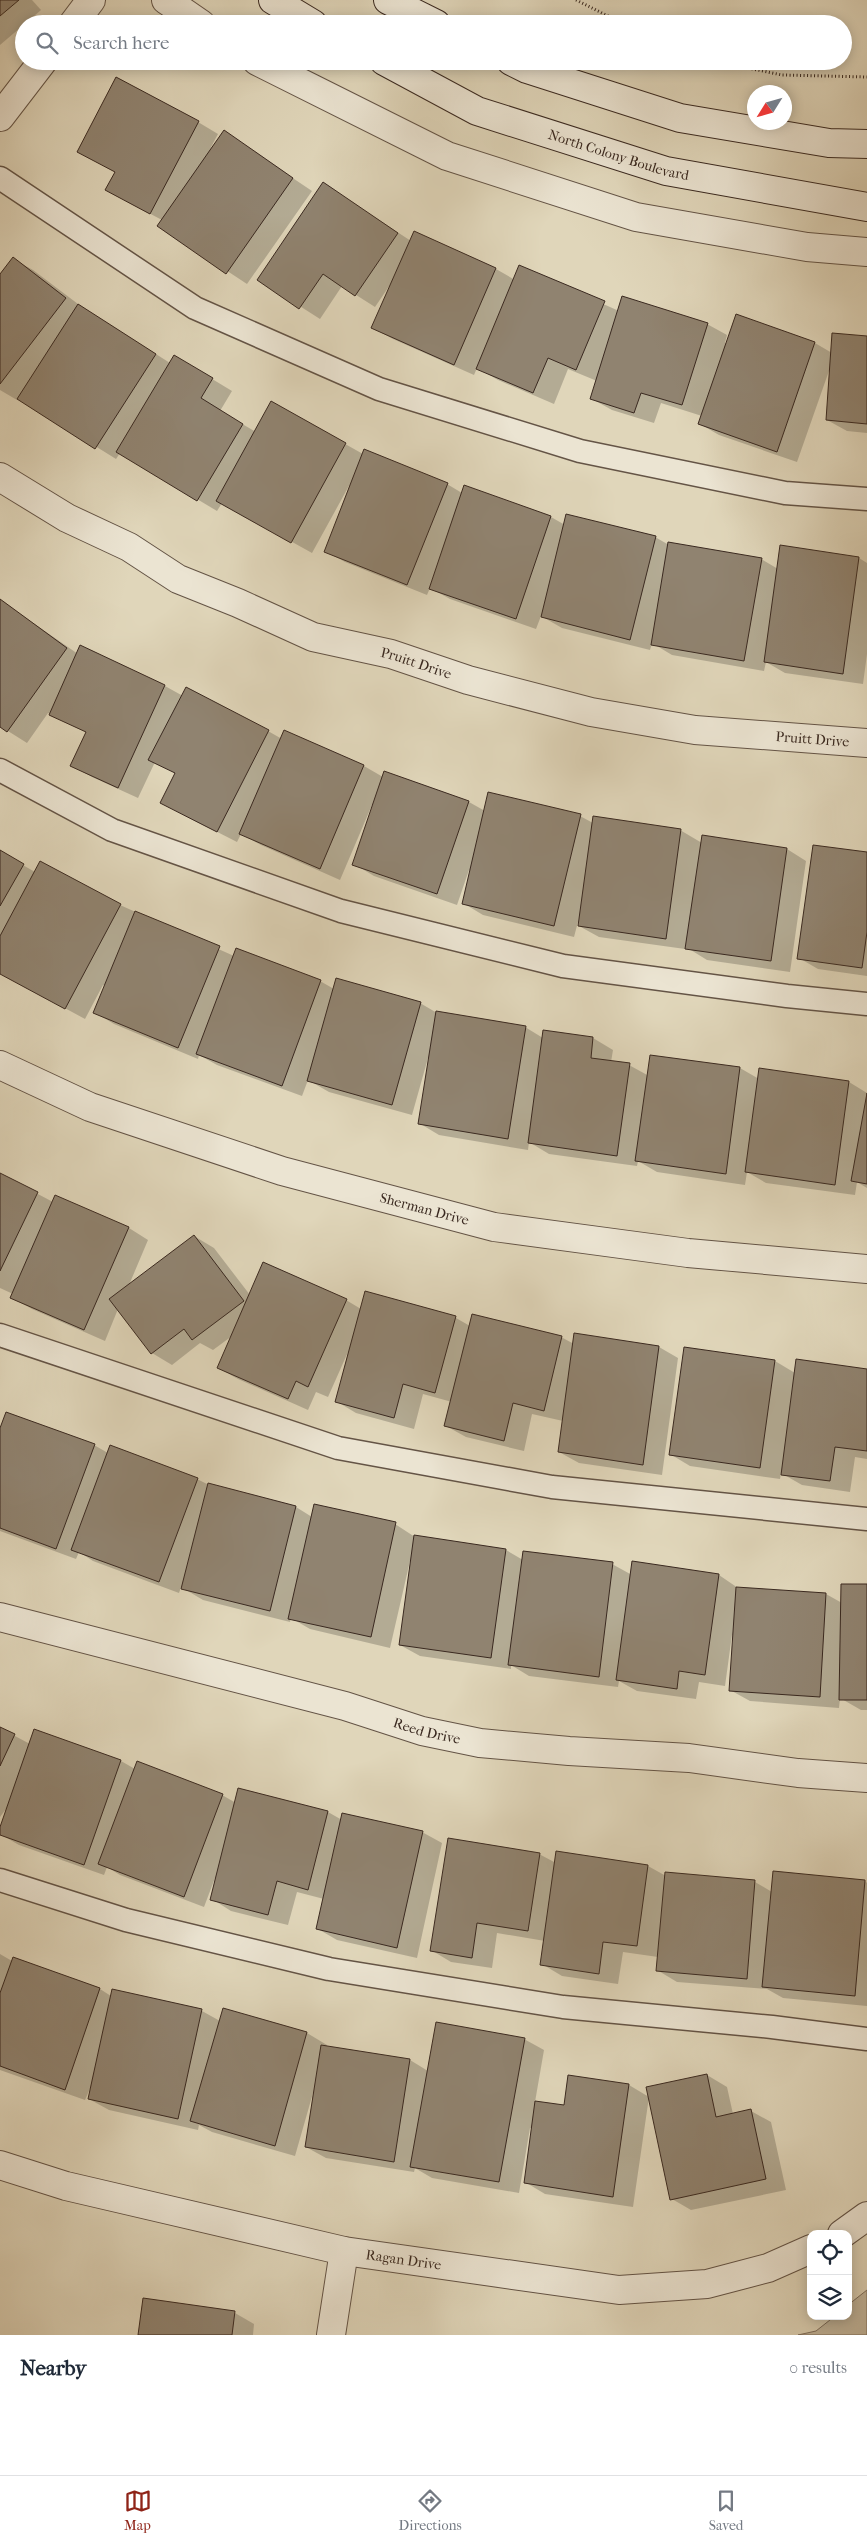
<!DOCTYPE html>
<style>
:root{--surface:#fff;--page:#f2f2f3;--text:#1f2937;--muted:#747a83;--line:#e0e1e3;--accent:#8f2418}
body{margin:0;font-family:"IM FELL French Canon",serif;background:var(--page);color:var(--text)}
.controls{position:absolute;right:15px;bottom:15px;display:grid;overflow:hidden;border-radius:10px;box-shadow:0 2px 12px #0003}
.controls button{width:45px;height:45px;display:grid;place-items:center;padding:0;border:0;border-bottom:1px solid var(--line);background:var(--surface);color:var(--text);font:25px sans-serif}
.compass{position:absolute;left:747px;top:85px;width:45px;height:45px;border-radius:50%;background:var(--surface);box-shadow:0 2px 12px #0003;rotate:233deg}
.list{margin:0;padding:0;list-style:none}
h2{display:flex;justify-content:space-between;align-items:center;height:65px;margin:0;padding:0 20px;font-size:21px}
h2 small{font-size:16px;font-weight:400;color:var(--muted)}
.icon{flex:none;width:28px;height:28px;fill:none;stroke:currentColor;stroke-width:2;stroke-linecap:round;stroke-linejoin:round}
.map{position:relative;flex:none;width:867px;height:2335px;overflow:hidden}
.search{position:absolute;background:var(--surface);box-shadow:0 2px 12px #0003;left:15px;right:15px;top:15px;height:55px;display:flex;align-items:center;gap:12px;box-sizing:border-box;padding:0 18px;border-radius:28px;color:var(--muted);font-size:19px}
.sheet{height:140px;background:var(--surface)}
nav{display:flex;justify-content:space-around;align-items:center;box-sizing:border-box;height:70px;border-top:1px solid var(--line);background:var(--surface);font-size:14px;color:var(--muted)}
nav a{display:grid;justify-items:center;gap:2px}
nav .on{color:var(--accent)}
.map>svg:first-child{display:block}
.green{fill:#c4b9a0;stroke:#7f7160}
.shadow{fill:#0003}
.building{fill:#908370;stroke:#3a2920}
.lines{fill:none;stroke-linecap:round;stroke-linejoin:round}
.service-casing{stroke:#645446;stroke-width:25}
.minor-casing{stroke:#645446;stroke-width:30}
.secondary-casing{stroke:#3a2920;stroke-width:30}
.path{stroke:#3a2920;stroke-width:3;stroke-dasharray:1 2.5;stroke-linecap:butt}
.service{stroke:#ebe4d2;stroke-width:22}
.minor{stroke:#ebe4d2;stroke-width:28}
.secondary{stroke:#ebe4d2;stroke-width:28}
.labels{text-anchor:middle;dominant-baseline:central;stroke-width:5;stroke-linejoin:round;paint-order:stroke}
.street-label{font-size:14px;fill:#3a2920;stroke:#ebe4d2}
</style>
<div class="map">
<svg width="867" height="2335" viewBox="0 0 867 2335">
<rect width="100%" height="100%" fill="#e0d6ba"/>
<filter id="stains"><feTurbulence type="fractalNoise" baseFrequency=".004" numOctaves="4"/><feColorMatrix values="0 0 0 0 .2 0 0 0 0 .09 0 0 0 0 .02 0 0 0 .5 -.17"/></filter>
<radialGradient id="worn" r=".72"><stop offset=".6" stop-color="#630" stop-opacity="0"/><stop offset="1" stop-color="#630" stop-opacity=".3"/></radialGradient>
<polygon class="green" points="867,2290 867,2335 798,2335 816,2331 835,2316 848,2316 848,2305"/>
<g class="shadow">
<polygon points="0,0 32,0 41,10 0,45"/>
<polygon points="198,122 218,134 210,149 224,132 312,191 247,284 159,226 162,220 126,201"/>
<polygon points="324,184 411,241 414,233 496,269 515,280 520,267 619,311 707,324 727,335 725,343 727,343 737,316 815,343 832,353 867,337 867,433 847,431 827,420 830,368 797,462 719,435 700,424 702,416 661,403 654,423 612,410 592,399 597,381 568,369 554,404 498,380 477,368 474,375 393,339 373,328 390,285 375,307 342,286 320,319 259,280"/>
<polygon points="13,259 33,270 82,307 170,363 194,368 232,391 220,411 256,432 272,403 363,454 447,484 462,493 464,487 551,517 565,525 655,537 669,545 761,559 778,569 781,547 859,558 867,563 867,654 863,684 785,673 766,662 764,671 672,655 652,643 650,650 562,628 541,616 536,629 450,599 430,588 427,595 345,562 325,551 350,484 312,553 222,503 217,511 120,453 116,459 18,398 17,400 0,390 0,276"/>
<polygon points="0,600 78,654 165,686 183,696 268,731 282,739 285,731 364,766 383,777 385,772 469,802 485,811 580,816 593,823 680,830 702,843 787,849 806,861 790,972 707,960 686,947 685,949 599,937 579,926 580,919 579,918 574,937 483,915 463,903 471,870 469,870 457,905 374,876 354,864 374,806 372,805 340,880 261,845 241,834 237,842 182,814 176,774 155,762 138,798 92,777 72,766 87,733 48,713 27,743 0,726"/>
<polygon points="0,852 35,872 120,905 234,956 320,981 334,989 420,1003 437,1013 525,1027 543,1038 544,1032 593,1038 613,1050 611,1062 629,1065 649,1076 740,1068 759,1079 760,1070 849,1082 867,1093 867,1188 857,1182 855,1195 766,1183 747,1172 745,1185 657,1172 638,1161 637,1166 549,1154 529,1142 528,1150 439,1135 419,1123 430,1059 428,1058 412,1115 329,1092 308,1080 302,1096 217,1065 199,1055 198,1059 114,1024 94,1012 105,986 103,985 85,1019 0,973"/>
<polygon points="867,854 867,976 818,969 799,958"/>
<polygon points="0,1174 53,1202 55,1197 129,1228 148,1240 129,1285 194,1236 214,1248 250,1295 346,1300 361,1309 366,1293 456,1318 470,1326 561,1337 574,1344 659,1347 678,1358 662,1475 579,1463 559,1452 563,1421 532,1414 524,1451 466,1437 446,1426 452,1402 423,1394 414,1429 356,1413 336,1401 348,1352 328,1397 316,1392 308,1410 238,1379 218,1368 232,1336 213,1350 200,1343 172,1365 152,1353 118,1309 105,1341 32,1309 12,1298 13,1294 0,1288"/>
<polygon points="775,1361 795,1373 867,1370 867,1459 855,1457 850,1492 802,1485 781,1473 780,1479 690,1466 670,1454"/>
<polygon points="0,1431 94,1445 108,1453 197,1479 209,1485 296,1507 312,1517 395,1524 415,1537 506,1550 523,1560 612,1564 632,1575 719,1575 738,1588 826,1594 842,1603 867,1585 867,1710 861,1710 840,1698 839,1708 750,1701 730,1690 734,1635 732,1635 725,1686 699,1682 696,1699 637,1691 619,1681 618,1687 529,1676 511,1665 511,1669 420,1656 400,1645 412,1561 410,1561 390,1648 310,1629 291,1618 290,1622 203,1600 181,1587 179,1593 93,1561 79,1552 76,1559 0,1531"/>
<polygon points="0,1728 30,1744 34,1731 121,1761 135,1769 222,1795 236,1803 239,1789 328,1812 342,1820 422,1832 442,1843 417,1958 337,1940 318,1929 324,1899 297,1892 288,1925 231,1911 212,1899 215,1878 204,1907 120,1875 107,1867 104,1875 19,1845 0,1834 9,1805 0,1817"/>
<polygon points="557,1853 648,1866 666,1876 666,1873 755,1882 772,1892 865,1881 867,1883 867,2006 783,1998 767,1989 677,1982 657,1970 658,1957 623,1952 618,1984 562,1976 542,1964 545,1941 497,1933 492,1968 451,1962 431,1950 539,1854 556,1863"/>
<polygon points="0,1954 12,1961 100,1989 111,1996 112,1991 202,2011 220,2021 224,2009 307,2033 327,2045 326,2047 410,2060 428,2071 524,2039 544,2050 535,2102 565,2106 569,2076 629,2085 649,2097 707,2075 727,2087 733,2114 751,2111 771,2122 786,2190 691,2210 672,2199 649,2097 633,2207 545,2194 525,2182 533,2129 530,2128 519,2193 432,2178 415,2168 414,2172 326,2158 306,2147 313,2093 295,2156 212,2132 199,2125 198,2130 109,2110 89,2099 92,2084 85,2100 0,2070"/>
<polygon points="235,2313 254,2324 253,2335 139,2335"/>
</g>
<g class="building">
<polygon points="0,0 19,0 0,16"/>
<polygon points="116,77 199,121 150,214 105,190 115,172 77,152"/>
<polygon points="224,130 293,178 226,274 157,226"/>
<polygon points="323,182 398,233 355,296 323,274 299,309 257,280"/>
<polygon points="414,231 496,268 454,365 371,328"/>
<polygon points="13,257 66,298 0,384 0,274"/>
<polygon points="519,265 605,301 576,370 548,358 533,393 476,369"/>
<polygon points="622,296 708,323 682,405 641,393 634,413 590,399"/>
<polygon points="78,304 156,354 95,449 17,399"/>
<polygon points="736,314 815,342 777,452 698,424"/>
<polygon points="832,333 867,336 867,424 826,420"/>
<polygon points="174,355 213,378 201,398 243,424 197,501 116,452"/>
<polygon points="271,401 346,443 291,543 216,501"/>
<polygon points="364,449 448,483 407,585 324,552"/>
<polygon points="464,485 551,516 516,619 429,589"/>
<polygon points="566,514 656,536 630,640 541,617"/>
<polygon points="668,542 762,558 744,661 651,645"/>
<polygon points="780,545 859,557 843,674 764,662"/>
<polygon points="0,599 67,648 7,732 0,727"/>
<polygon points="80,645 165,685 118,788 70,766 86,732 49,715"/>
<polygon points="186,687 269,730 217,832 160,803 175,773 148,760"/>
<polygon points="284,730 364,765 320,869 239,834"/>
<polygon points="384,771 469,801 437,894 352,865"/>
<polygon points="488,792 581,814 554,926 462,904"/>
<polygon points="593,816 681,829 666,939 578,926"/>
<polygon points="702,835 787,848 771,961 685,949"/>
<polygon points="813,845 867,852 867,932 862,968 797,959"/>
<polygon points="0,850 24,864 0,906"/>
<polygon points="40,861 121,904 65,1009 0,974 0,936"/>
<polygon points="135,911 220,946 178,1048 93,1013"/>
<polygon points="236,948 321,980 282,1086 196,1054"/>
<polygon points="336,978 421,1002 392,1105 307,1081"/>
<polygon points="436,1011 526,1026 508,1139 418,1124"/>
<polygon points="543,1030 593,1037 591,1058 630,1063 617,1156 528,1143"/>
<polygon points="650,1055 740,1067 726,1174 635,1161"/>
<polygon points="759,1068 849,1081 835,1185 745,1172"/>
<polygon points="867,1093 867,1184 851,1181"/>
<polygon points="0,1173 38,1192 0,1271"/>
<polygon points="55,1195 129,1227 84,1330 10,1298"/>
<polygon points="194,1235 244,1301 192,1340 184,1329 151,1354 109,1299"/>
<polygon points="263,1262 347,1299 308,1387 296,1381 288,1399 217,1368"/>
<polygon points="365,1291 456,1316 435,1393 403,1384 394,1418 335,1402"/>
<polygon points="472,1314 562,1336 544,1411 513,1403 504,1441 444,1426"/>
<polygon points="574,1333 659,1346 643,1465 558,1452"/>
<polygon points="684,1347 775,1360 760,1468 669,1455"/>
<polygon points="796,1359 867,1369 867,1451 835,1447 830,1481 781,1475"/>
<polygon points="6,1412 95,1444 56,1549 0,1528 0,1428"/>
<polygon points="110,1445 198,1478 159,1582 71,1550"/>
<polygon points="208,1483 296,1506 270,1611 181,1589"/>
<polygon points="314,1504 396,1522 371,1637 288,1619"/>
<polygon points="414,1535 506,1549 491,1658 399,1645"/>
<polygon points="523,1551 613,1562 599,1677 508,1665"/>
<polygon points="632,1561 719,1574 705,1675 679,1671 677,1689 616,1680"/>
<polygon points="841,1584 867,1584 867,1700 839,1700"/>
<polygon points="736,1587 826,1593 820,1697 729,1691"/>
<polygon points="0,1727 15,1734 0,1766"/>
<polygon points="34,1729 121,1760 84,1865 0,1835 0,1827"/>
<polygon points="137,1761 223,1794 184,1897 98,1864"/>
<polygon points="238,1788 328,1811 308,1890 277,1881 268,1915 210,1900"/>
<polygon points="342,1813 423,1831 397,1948 316,1929"/>
<polygon points="448,1838 540,1853 528,1931 477,1923 472,1958 430,1951"/>
<polygon points="556,1851 648,1865 637,1946 603,1942 599,1974 540,1965"/>
<polygon points="773,1871 865,1880 855,1996 762,1987"/>
<polygon points="665,1872 755,1880 747,1979 656,1971"/>
<polygon points="13,1957 100,1988 65,2090 0,2066 0,1993"/>
<polygon points="112,1989 202,2009 178,2119 88,2099"/>
<polygon points="223,2008 307,2032 275,2146 190,2121"/>
<polygon points="436,2022 525,2038 499,2182 410,2167"/>
<polygon points="321,2045 410,2059 394,2162 305,2147"/>
<polygon points="707,2074 716,2117 751,2109 766,2179 670,2200 646,2087"/>
<polygon points="568,2075 629,2084 613,2197 524,2183 535,2101 564,2105"/>
<polygon points="143,2298 235,2311 232,2335 138,2335"/>
</g>
<g class="lines">
<g class="service-casing">
<g id="service">
<polyline points="0,178 195,308 379,389 580,451 785,493 867,499"/>
<polyline points="0,770 112,830 341,911 563,966 787,996 867,1004"/>
<polyline points="0,1335 338,1448 552,1487 867,1519"/>
<polyline points="0,1880 126,1920 329,1969 563,2007 772,2027 867,2039"/>
</g>
</g>
<g class="minor-casing">
<g id="minor">
<polyline points="166,0 201,24"/>
<polyline points="73,24 91,0"/>
<polyline points="257,61 447,156 636,217 807,247 867,252"/>
<polyline points="0,117 43,61"/>
<path id="s1" d="M0,477L67,518L129,547L178,579L238,603L313,637L391,654L468,680L591,712L695,730L867,743"/>
<path id="s2" d="M0,1065L90,1107L282,1171L494,1227L688,1253L867,1269"/>
<path id="s3" d="M0,1617L345,1706L422,1731L480,1743L569,1751L689,1758L798,1773L867,1778"/>
<path id="s4" d="M0,2165L66,2186L344,2251L619,2290L707,2284L768,2268L811,2249"/>
<polyline points="842,2234 867,2216"/>
<polyline points="331,2335 344,2251"/>
</g>
</g>
<g class="secondary-casing">
<g id="secondary">
<polyline points="273,0 313,24"/>
<polyline points="388,0 436,24"/>
<path id="s5" d="M384,61L477,111L666,171L867,207"/>
<polyline points="511,61 527,69 680,118 829,143 867,144"/>
</g>
</g>
<g class="path">
<polyline points="576,0 624,24"/>
<polyline points="714,61 782,75 867,77"/>
</g>
<use href="#service" class="service"/>
<use href="#minor" class="minor"/>
<use href="#secondary" class="secondary"/>
</g>
<g class="labels">
<g class="street-label">
<text stroke="none"><textPath href="#s5" startOffset="254">North Colony Boulevard</textPath></text>
<text stroke="none"><textPath href="#s1" startOffset="459">Pruitt Drive</textPath></text>
<text stroke="none"><textPath href="#s1" startOffset="864">Pruitt Drive</textPath></text>
<text stroke="none"><textPath href="#s2" startOffset="449">Sherman Drive</textPath></text>
<text stroke="none"><textPath href="#s3" startOffset="442">Reed Drive</textPath></text>
<text stroke="none"><textPath href="#s4" startOffset="415">Ragan Drive</textPath></text>
</g>
</g>
<rect width="100%" height="100%" filter="url(#stains)"/>
<rect width="100%" height="100%" fill="url(#worn)"/>
</svg>
<div class="controls">
<button><svg class="icon" aria-label="locate" viewBox="0 0 24 24"><circle cx="12" cy="12" r="6"/><path d="M12 2v4M12 18v4M2 12h4M18 12h4"/></svg></button>
<button><svg class="icon" aria-label="layers" viewBox="0 0 24 24"><path d="M12 4l9 5-9 5-9-5zM3 14l9 5 9-5"/></svg></button>
</div>
<svg class="compass" viewBox="-18 -18 36 36"><path d="M0-13l5 13h-10z" fill="#e53935"/><path d="M0 13l5-13h-10z" fill="#747a83"/></svg>
<div class="search"><svg class="icon" aria-label="search" viewBox="0 0 24 24"><circle cx="10" cy="10" r="6"/><path d="M15 15l6 6"/></svg>Search here</div>
</div>
<section class="sheet">
<h2>Nearby<small>0 results</small></h2>
<ul class="list">
</ul>
</section>
<nav>
<a class="on"><svg class="icon" aria-label="map" viewBox="0 0 24 24"><path d="M3 6l6-2 6 2 6-2v14l-6 2-6-2-6 2zM9 4v14M15 6v14"/></svg>Map</a>
<a><svg class="icon" aria-label="directions" viewBox="0 0 24 24"><path d="M12 3l9 9-9 9-9-9zM9 14v-3h6M13 9l2 2-2 2"/></svg>Directions</a>
<a><svg class="icon" aria-label="saved" viewBox="0 0 24 24"><path d="M7 4h10v16l-5-4-5 4z"/></svg>Saved</a>
</nav>
